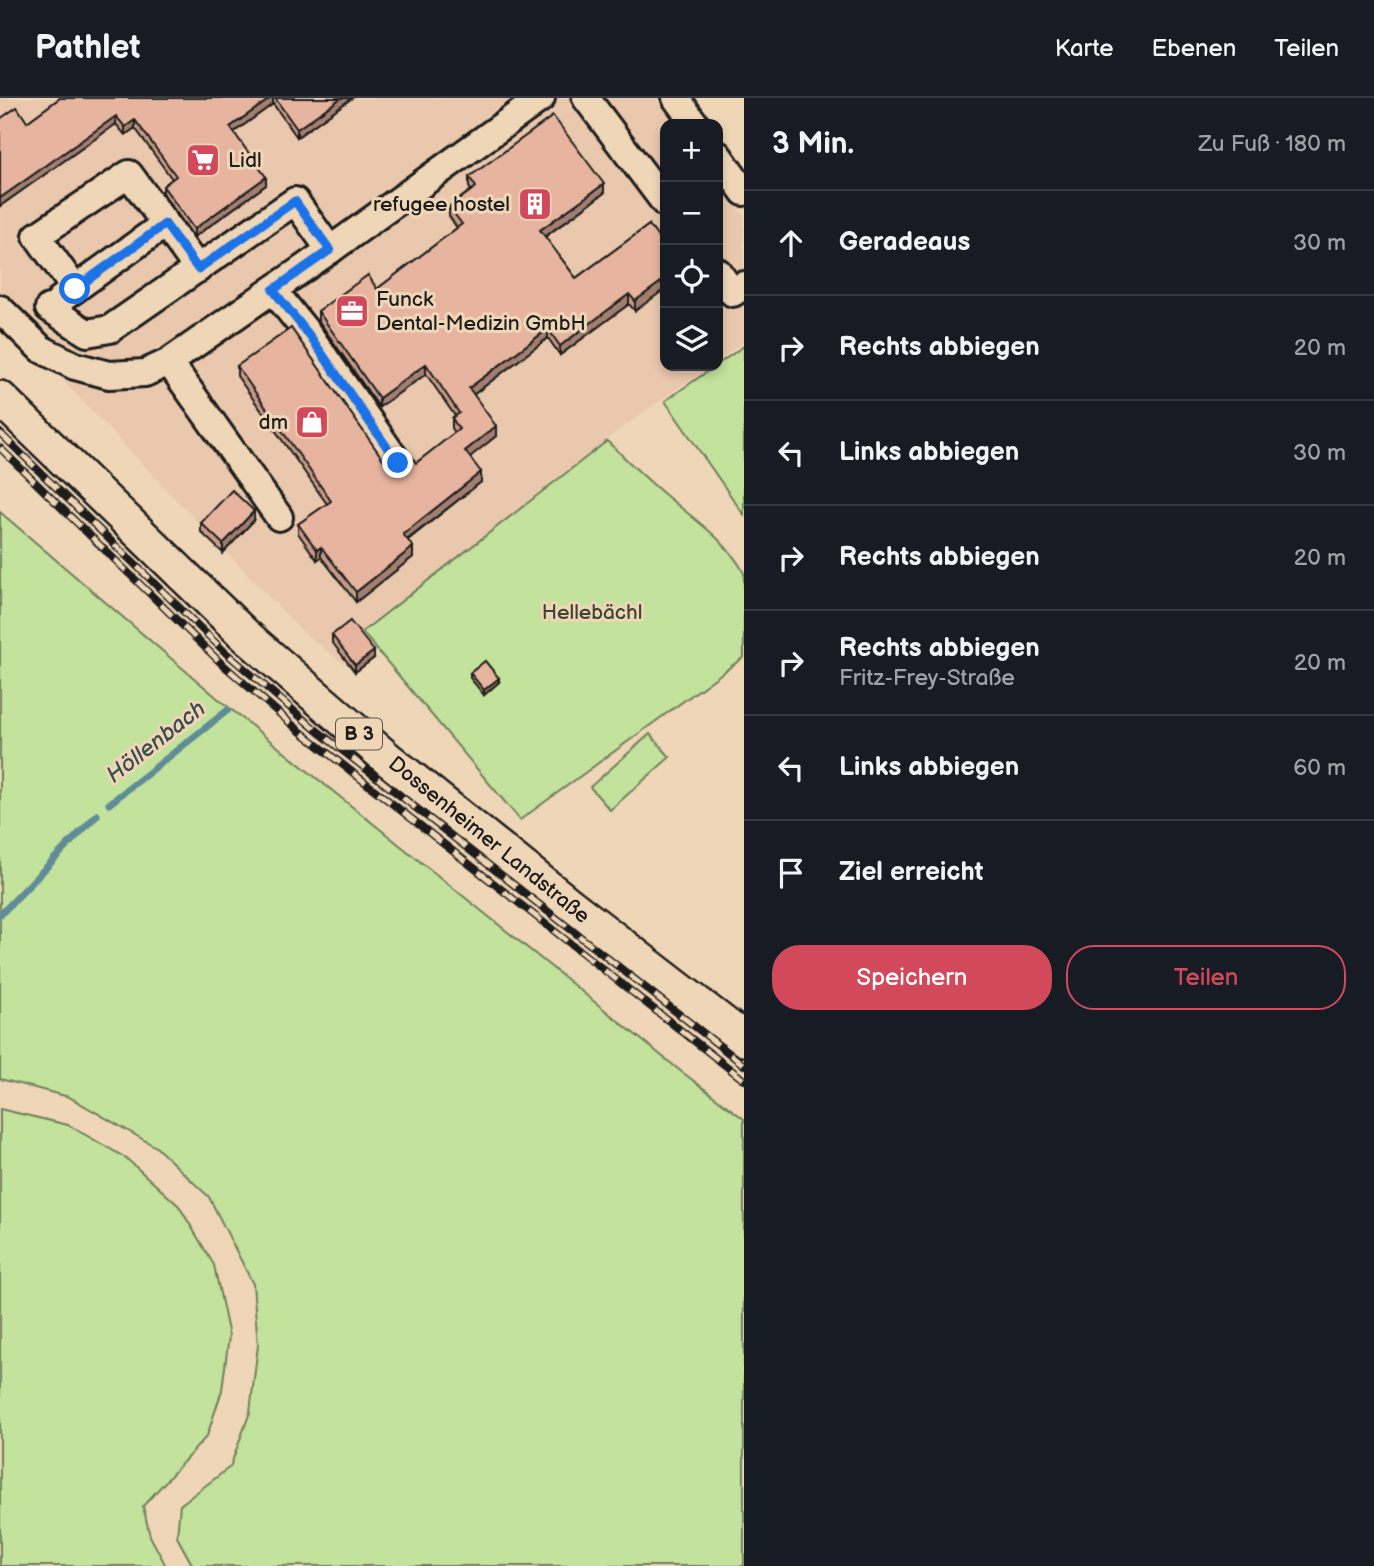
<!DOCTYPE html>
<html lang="de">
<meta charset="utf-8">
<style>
:root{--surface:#171b24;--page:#242831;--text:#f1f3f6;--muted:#9ea1a6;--line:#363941;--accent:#d1495b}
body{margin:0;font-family:"Balsamiq Sans",sans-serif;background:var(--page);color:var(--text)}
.controls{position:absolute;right:21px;top:21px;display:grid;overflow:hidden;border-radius:14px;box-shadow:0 4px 10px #0003}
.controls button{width:63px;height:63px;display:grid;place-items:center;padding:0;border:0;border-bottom:2px solid var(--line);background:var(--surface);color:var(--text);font:35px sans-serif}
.stop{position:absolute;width:21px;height:21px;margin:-16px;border:5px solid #1a73e8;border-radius:50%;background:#fff}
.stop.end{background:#1a73e8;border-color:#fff;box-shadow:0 2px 7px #0008}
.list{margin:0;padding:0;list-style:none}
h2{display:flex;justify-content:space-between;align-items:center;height:91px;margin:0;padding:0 28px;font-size:30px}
h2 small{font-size:23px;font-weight:400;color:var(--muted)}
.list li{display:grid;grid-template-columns:46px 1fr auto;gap:21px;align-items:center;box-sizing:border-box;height:105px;padding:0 28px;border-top:2px solid var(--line)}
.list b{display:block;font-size:26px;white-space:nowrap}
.list p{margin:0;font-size:23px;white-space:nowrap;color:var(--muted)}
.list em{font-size:23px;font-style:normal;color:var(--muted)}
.actions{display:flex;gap:14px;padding:21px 28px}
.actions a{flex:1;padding:16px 0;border:2px solid var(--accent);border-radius:28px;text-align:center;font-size:24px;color:var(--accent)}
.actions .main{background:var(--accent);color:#fff}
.icon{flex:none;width:38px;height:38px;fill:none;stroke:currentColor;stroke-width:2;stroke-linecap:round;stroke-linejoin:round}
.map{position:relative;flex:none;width:744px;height:1468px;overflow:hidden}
header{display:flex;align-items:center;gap:42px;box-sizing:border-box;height:98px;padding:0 35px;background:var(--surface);border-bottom:2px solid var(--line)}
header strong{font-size:33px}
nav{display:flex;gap:38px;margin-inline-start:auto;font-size:24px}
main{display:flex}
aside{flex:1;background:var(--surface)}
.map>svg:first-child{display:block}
.built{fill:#e9c8ad}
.green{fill:#c3e29b;stroke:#707f5c;stroke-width:2}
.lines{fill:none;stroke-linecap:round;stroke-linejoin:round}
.stream{stroke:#5e8c97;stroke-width:7}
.minor-casing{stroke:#1c1c1c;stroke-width:32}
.major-casing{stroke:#1c1c1c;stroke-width:38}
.minor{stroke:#efd6b7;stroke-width:26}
.major{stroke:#efd6b7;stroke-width:33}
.rail-casing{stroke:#1c1c1c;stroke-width:8}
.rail{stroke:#efd6b7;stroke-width:5;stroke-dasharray:16;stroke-linecap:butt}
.wall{fill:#c79c89;stroke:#1c1c1c;stroke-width:2}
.shaded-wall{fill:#a27f6f;stroke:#1c1c1c;stroke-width:2}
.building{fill:#e7b59f;stroke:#1c1c1c;stroke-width:2}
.route{stroke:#1a73e8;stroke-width:9}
.labels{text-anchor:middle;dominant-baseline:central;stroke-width:6;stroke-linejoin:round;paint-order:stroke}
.shield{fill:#efd6b7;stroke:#5b544a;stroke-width:2}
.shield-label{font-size:19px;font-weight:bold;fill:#1c1c1c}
.poi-label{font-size:21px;fill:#1c1c1c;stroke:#efd6b7;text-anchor:start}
.park-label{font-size:21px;fill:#3d4435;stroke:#efd6b7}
.street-label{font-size:21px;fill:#1c1c1c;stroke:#efd6b7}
.water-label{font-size:23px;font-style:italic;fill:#384b4f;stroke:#efd6b7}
</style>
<header>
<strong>Pathlet</strong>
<nav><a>Karte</a><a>Ebenen</a><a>Teilen</a></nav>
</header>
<main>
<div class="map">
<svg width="744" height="1468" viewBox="0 0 744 1468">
<rect width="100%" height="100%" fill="#efd6b7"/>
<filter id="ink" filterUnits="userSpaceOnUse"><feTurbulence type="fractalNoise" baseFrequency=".0143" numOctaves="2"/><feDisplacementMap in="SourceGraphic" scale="14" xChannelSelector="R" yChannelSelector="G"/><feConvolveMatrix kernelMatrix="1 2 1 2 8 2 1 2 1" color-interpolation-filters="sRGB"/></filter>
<g filter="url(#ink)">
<g class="built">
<polygon points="0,0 656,0 676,26 665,26 665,268 710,268 624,328 359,534 368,547 344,566 302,533 0,217"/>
<polygon points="718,82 744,118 744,244 718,262"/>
</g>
<g class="green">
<polygon points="744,248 744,417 665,303"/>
<path d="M607,343C625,360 644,379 663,395C692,420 726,441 744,475V559L520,722L362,534Z"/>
<polygon points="0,414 222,604 678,971 744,1021 744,1468 193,1468 177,1439 180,1407 230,1369 250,1314 258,1247 253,1186 209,1099 156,1049 69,999 0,981"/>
<polygon points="650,636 670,659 610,712 590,689"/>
<polygon points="0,1011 68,1027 126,1060 179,1108 214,1167 229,1238 222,1292 207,1338 143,1408 150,1438 166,1468 0,1468"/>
</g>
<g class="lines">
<g class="stream">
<polyline points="109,706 228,612"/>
<polyline points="0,817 97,717"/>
</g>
<g class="minor-casing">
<g id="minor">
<polyline points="586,0 665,105"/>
<polyline points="676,0 695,26"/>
<polyline points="718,57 744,94"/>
<polyline points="718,174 733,195 744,187"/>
<polyline points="75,191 37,138 129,76 198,171"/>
<polyline points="273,192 309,237 398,365"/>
<polyline points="61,201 165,126"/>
<polyline points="49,210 87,235 110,231 295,103 330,152"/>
<polyline points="0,211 41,251 75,268 109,277 145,275 169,264 330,152 541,0"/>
<polyline points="169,264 279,419"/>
</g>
</g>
<g class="major-casing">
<polyline id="major" points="0,300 245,537 389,662 570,807 744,941"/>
</g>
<use href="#minor" class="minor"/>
<use href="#major" class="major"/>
<g class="rail-casing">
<g id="rail">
<polyline points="0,335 225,554 315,631 744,967"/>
<polyline points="0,350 221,565 296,630 744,982"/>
</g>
</g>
<use href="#rail" class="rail"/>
</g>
<g class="wall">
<polygon points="60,0 352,0 297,39 273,6 234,34 266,87 194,139 163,96 163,88 172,81 135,30 125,37 116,26 0,108 0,21 27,24"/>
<polygon points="469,79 604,95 545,139 576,180 649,127 635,213 629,206 560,257 548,240 473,297 496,338 469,359 481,384 408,442 413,459 356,504 321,459 317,462 298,435 298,426 327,406 237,278 237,268 396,372 416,365 455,335 452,330 452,320 455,318 426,276 379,309 318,222 318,213 377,191 457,130 449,118 449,109 471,92 469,89"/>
<polygon points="254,422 223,455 201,434 201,425"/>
<polygon points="332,537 374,560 355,574 332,544"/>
<polygon points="470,575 499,584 484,597 470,580"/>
</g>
<g class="shaded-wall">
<polygon points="271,0 273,0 273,6 230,37 230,29"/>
<polygon points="341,0 352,0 297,39 297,31"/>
<polygon points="116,18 116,26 0,108 0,100"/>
<polygon points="135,22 135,30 125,37 125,29"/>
<polygon points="266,79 266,87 194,139 194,131"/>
<polygon points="604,86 604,95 540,142 540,132"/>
<polygon points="665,181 665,191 635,213 635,203"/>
<polygon points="629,196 629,206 560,257 560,248"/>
<polygon points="548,231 548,240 469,300 469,290"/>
<polygon points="426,266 426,276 379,309 379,300"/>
<polygon points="496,328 496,338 465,363 465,353"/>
<polygon points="481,374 481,384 403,445 403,436"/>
<polygon points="254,413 254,422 223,455 223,446"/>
<polygon points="321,449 321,459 317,462 317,452"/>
<polygon points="413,449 413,459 356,504 356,494"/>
<polygon points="374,553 374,560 355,574 355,567"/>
<polygon points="499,580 499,584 484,597 484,592"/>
</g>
<g class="building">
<polygon points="60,0 271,0 230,29 266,79 194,131 163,88 176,78 135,22 125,29 116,18 0,100 0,21 17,9 27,24"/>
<polygon points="275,0 341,0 297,31"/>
<polygon points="553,18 604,86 540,132 576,180 649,127 665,149 665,181 635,203 629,196 560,248 548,231 469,290 496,328 465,353 481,374 403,436 413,449 356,494 321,449 317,452 298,426 331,403 237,268 291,230 385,364 396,372 408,368 413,360 416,365 459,331 452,320 459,315 426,266 379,300 318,213 368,177 377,191 462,126 449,109 476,89 469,79"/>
<polygon points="232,392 254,413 223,446 201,425"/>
<polygon points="350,523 374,553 355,567 332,537"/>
<polygon points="485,563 499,580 484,592 470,575"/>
</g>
</g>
<g class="lines" filter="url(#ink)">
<polyline class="route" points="75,191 165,126 198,171 295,103 330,152 273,192 309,237 398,365"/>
</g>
<defs>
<g id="supermarket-square" transform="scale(1.75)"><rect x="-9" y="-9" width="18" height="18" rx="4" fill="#d1495b" stroke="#efd6b7"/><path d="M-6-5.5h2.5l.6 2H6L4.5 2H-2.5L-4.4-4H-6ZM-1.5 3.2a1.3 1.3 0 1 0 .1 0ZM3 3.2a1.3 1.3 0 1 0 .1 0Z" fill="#fff"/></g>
<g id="building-square" transform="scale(1.75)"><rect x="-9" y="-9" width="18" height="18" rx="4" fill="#d1495b" stroke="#efd6b7"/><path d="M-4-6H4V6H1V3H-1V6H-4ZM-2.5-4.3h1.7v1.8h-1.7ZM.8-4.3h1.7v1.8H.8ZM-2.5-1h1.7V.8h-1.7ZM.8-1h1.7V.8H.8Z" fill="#fff"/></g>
<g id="office-square" transform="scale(1.75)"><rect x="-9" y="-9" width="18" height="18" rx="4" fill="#d1495b" stroke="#efd6b7"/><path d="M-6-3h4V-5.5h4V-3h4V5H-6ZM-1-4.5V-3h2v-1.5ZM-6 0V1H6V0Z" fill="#fff"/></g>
<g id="shop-square" transform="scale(1.75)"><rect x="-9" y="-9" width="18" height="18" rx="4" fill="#d1495b" stroke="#efd6b7"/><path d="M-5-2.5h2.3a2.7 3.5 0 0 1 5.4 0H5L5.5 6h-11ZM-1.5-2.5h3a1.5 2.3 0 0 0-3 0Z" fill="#fff"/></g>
</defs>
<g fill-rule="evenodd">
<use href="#supermarket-square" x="203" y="62"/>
<use href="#building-square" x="535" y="106"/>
<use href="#office-square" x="352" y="213"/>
<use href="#shop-square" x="312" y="324"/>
</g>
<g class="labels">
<rect class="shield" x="336" y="620.5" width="46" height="31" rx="5"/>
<g class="shield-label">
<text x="359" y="636">B 3</text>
</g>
<g class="poi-label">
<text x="228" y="62">Lidl</text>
<text x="510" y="106" text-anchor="end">refugee hostel</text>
<text x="376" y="201">Funck<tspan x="376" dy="24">Dental-Medizin GmbH</tspan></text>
<text x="288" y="324" text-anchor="end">dm</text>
</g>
<g class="park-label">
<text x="592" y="514">Hellebächl</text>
</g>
<g class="street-label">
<text transform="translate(489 742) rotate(39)">Dossenheimer Landstraße</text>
</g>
<g class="water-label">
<text transform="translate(156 644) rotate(-38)">Höllenbach</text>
</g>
</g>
</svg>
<div class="controls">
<button>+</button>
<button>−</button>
<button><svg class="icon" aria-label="locate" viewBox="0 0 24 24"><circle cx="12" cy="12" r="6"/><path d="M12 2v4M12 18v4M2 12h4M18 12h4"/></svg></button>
<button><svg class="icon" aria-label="layers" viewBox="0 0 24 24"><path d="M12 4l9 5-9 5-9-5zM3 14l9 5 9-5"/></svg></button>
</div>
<div class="stop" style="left:75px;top:191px"></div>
<div class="stop end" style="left:398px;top:365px"></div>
</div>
<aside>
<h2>3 Min.<small>Zu Fuß · 180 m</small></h2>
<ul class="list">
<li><svg class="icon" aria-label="ahead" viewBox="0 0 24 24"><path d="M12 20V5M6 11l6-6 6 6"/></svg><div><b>Geradeaus</b></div><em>30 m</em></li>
<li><svg class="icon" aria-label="right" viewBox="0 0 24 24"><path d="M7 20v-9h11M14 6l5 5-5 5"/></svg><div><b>Rechts abbiegen</b></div><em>20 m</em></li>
<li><svg class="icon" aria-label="left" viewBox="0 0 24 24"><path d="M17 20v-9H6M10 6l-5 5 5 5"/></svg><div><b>Links abbiegen</b></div><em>30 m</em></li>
<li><svg class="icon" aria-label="right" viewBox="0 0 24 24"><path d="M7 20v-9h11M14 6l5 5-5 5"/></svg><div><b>Rechts abbiegen</b></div><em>20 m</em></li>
<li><svg class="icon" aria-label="right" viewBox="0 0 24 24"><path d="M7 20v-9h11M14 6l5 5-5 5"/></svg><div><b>Rechts abbiegen</b><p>Fritz-Frey-Straße</p></div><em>20 m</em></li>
<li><svg class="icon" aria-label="left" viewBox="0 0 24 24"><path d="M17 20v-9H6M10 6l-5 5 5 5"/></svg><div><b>Links abbiegen</b></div><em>60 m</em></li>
<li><svg class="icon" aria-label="arrive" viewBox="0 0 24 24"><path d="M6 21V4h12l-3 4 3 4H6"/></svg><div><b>Ziel erreicht</b></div></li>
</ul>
<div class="actions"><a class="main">Speichern</a><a>Teilen</a></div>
</aside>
</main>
